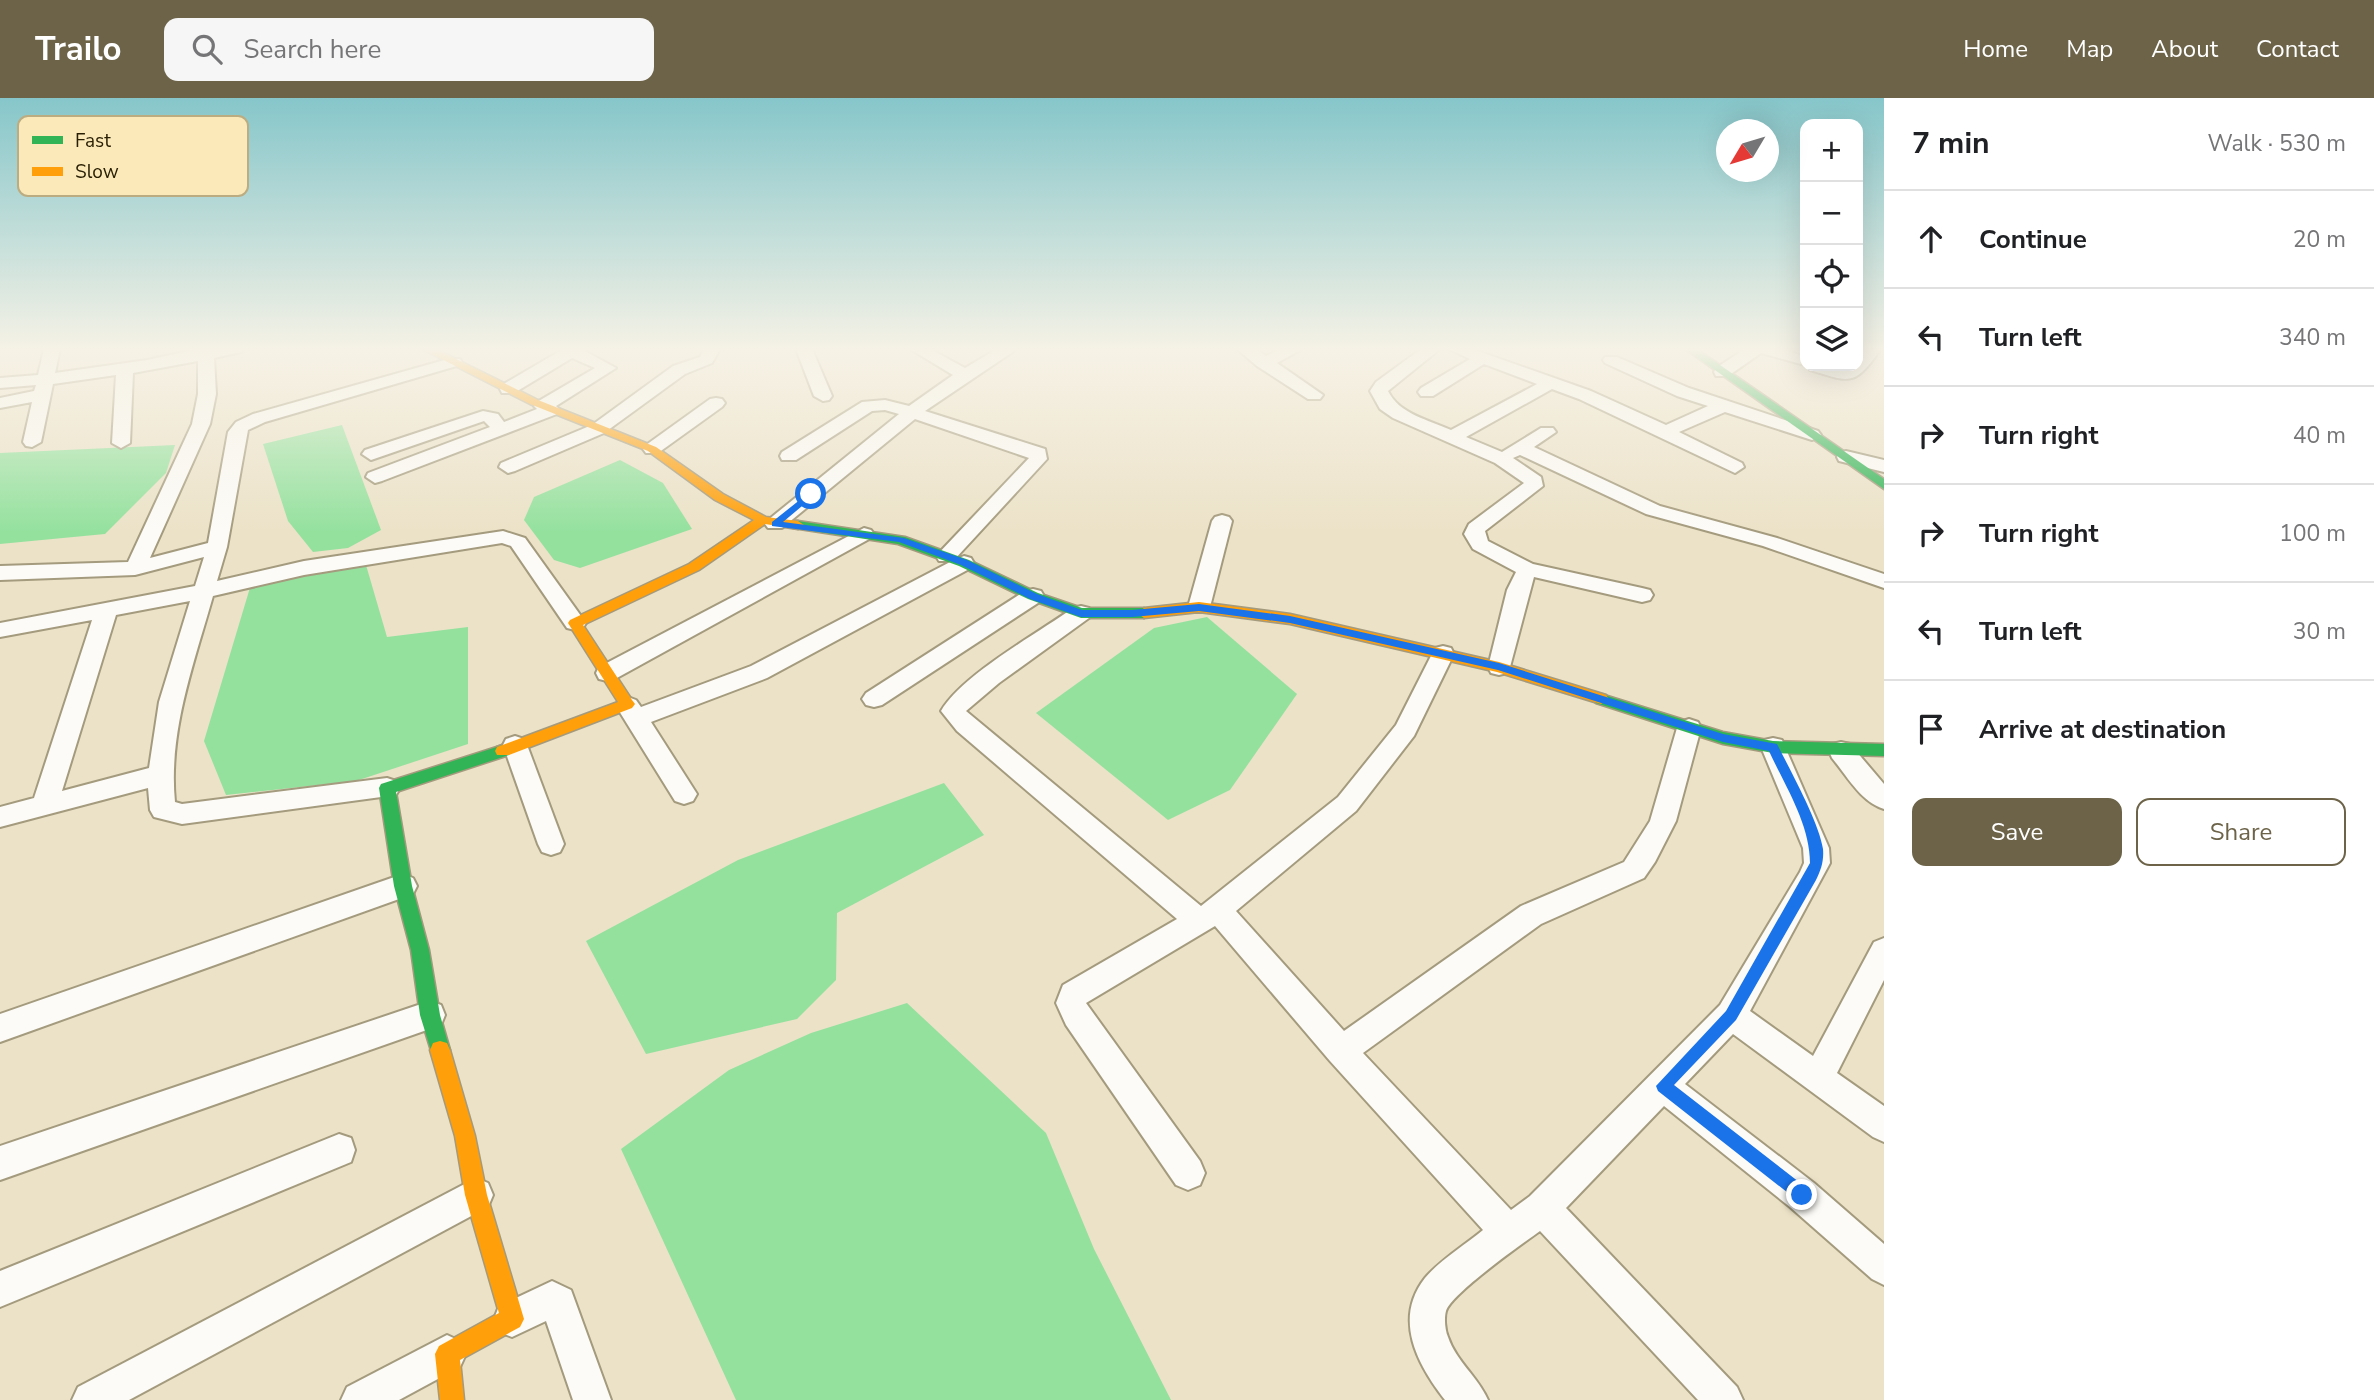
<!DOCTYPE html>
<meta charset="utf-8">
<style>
:root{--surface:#fff;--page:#f6f6f6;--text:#202124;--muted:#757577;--line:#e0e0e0;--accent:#6c6348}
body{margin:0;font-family:"Nunito Sans",sans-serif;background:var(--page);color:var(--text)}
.controls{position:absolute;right:21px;top:21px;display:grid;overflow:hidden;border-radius:14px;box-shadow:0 7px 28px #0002}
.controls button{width:63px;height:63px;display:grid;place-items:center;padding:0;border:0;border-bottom:2px solid var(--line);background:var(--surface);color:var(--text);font:35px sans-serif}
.compass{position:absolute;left:1716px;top:21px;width:63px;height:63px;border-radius:50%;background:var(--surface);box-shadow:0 7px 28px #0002;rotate:232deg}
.stop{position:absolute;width:21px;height:21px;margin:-16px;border:5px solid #1a73e8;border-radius:50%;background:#fff}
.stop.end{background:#1a73e8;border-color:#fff;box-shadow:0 2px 7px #0008}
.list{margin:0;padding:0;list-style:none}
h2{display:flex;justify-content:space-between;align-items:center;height:91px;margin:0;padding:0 28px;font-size:30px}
h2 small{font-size:23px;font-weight:400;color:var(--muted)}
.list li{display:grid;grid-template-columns:46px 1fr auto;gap:21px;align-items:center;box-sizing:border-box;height:98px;padding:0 28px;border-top:2px solid var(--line)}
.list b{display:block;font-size:26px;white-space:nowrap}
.list em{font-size:23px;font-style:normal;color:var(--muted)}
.actions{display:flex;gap:14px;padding:21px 28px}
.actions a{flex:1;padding:16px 0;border:2px solid var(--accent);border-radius:14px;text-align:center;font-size:24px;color:var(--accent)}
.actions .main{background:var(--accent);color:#fff}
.icon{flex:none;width:38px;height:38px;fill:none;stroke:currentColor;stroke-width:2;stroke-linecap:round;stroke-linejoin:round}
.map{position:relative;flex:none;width:1884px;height:1302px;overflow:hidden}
header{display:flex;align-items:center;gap:42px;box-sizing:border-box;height:98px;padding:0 35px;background:var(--accent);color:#fff}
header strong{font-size:33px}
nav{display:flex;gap:38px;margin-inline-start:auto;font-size:24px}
.search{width:490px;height:63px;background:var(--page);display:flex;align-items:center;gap:18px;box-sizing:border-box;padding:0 24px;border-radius:14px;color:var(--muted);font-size:26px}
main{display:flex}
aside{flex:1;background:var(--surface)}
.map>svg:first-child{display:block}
.water{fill:#94e19e}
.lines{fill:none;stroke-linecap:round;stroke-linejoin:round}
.street-casing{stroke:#a49a7d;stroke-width:4}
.fast-casing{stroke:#a49a7d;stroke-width:3}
.slow-casing{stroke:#a49a7d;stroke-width:3}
.street{fill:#fcfbf7;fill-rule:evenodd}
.fast{fill:#30b455;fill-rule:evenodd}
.slow{fill:#ff9f0a;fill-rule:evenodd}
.route{fill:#1a73e8}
.key{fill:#fbe9b9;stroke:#bbac82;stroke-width:2}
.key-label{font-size:19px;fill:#271e03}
</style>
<header>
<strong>Trailo</strong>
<div class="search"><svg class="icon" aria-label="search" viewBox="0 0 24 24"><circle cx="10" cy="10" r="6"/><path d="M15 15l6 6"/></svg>Search here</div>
<nav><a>Home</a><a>Map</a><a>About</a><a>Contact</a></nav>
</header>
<main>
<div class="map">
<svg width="1884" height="1302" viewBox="0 0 1884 1302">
<rect width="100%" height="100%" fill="#ece2c8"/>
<g class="water">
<polygon points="342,327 381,432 348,450 313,454 288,423 263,346"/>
<polygon points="175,347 166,375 105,436 0,446 0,355"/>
<polygon points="620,362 663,385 692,431 580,470 554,462 524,422 534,399"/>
<polygon points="366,467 387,539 468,529 468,646 356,683 226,697 204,643 252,483"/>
<polygon points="1207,519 1297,596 1230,692 1168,722 1036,615 1154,530"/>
<polygon points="944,685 984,737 837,815 836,882 797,921 646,956 586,843 738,762"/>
<polygon points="907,905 1046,1035 1094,1151 1171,1302 736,1302 621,1051 729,972 811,935"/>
</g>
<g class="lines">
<g class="street-casing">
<g id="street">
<path d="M44,251H60L55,275L147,262L198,251H243L241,254L214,260L216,296L210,326L150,460L208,445L228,334L236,324L253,316L448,261H460L462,264L460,267L265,324L248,332L227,449L217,483L304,463L503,433L525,440L586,525L583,530L575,532L567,530L511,448L502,445L304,477L213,498C194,565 168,634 175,704L182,706L387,680L396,683L400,690L396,697L182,726L154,719L150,712L148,690L0,729V709L34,700L92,522L0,539V525L195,488L204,459L135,477L0,482V468L128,464L192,326L198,296V263L133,275L130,345L121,350L112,345L116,277L53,286L41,344L32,349L26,348L23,344L32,304L0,310V300L34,293L36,287L0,290V280L38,277ZM190,503L159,604L149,670L62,693L116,517Z"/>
<polygon points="559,251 581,251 616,270 556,308 560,312 557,316 382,383 375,385 366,379 368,375 490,329 484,323 371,362 362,356 365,352 483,313 498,316 504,324 537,311 534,308 537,304 595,270 572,260 514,295 502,295 500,291 502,287 560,253"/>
<polygon points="704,251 720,251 712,265 685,276 604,335 515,373 508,375 499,369 501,365 592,327 673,268 700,259"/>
<polygon points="796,251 812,251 832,298 829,302 823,303 814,298"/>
<polygon points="910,251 930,251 965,270 997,251 1017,251 925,313 1045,351 1047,361 954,462 964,458 971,460 974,465 971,470 767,580 651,624 697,696 693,703 684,706 675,703 616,608 620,602 628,599 636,602 641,609 751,568 952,463 939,463 936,458 1029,360 915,321 782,430 768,430 765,426 768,422 899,316 885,312 872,313 796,362 782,362 780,358 782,354 862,304 885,302 909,308 953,277"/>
<polygon points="1237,251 1256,251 1266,258 1280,251 1302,251 1277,265 1323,297 1320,301 1308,301 1257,268"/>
<path d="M1421,251H1440L1388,293C1399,316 1429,322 1451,332L1537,286L1484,266L1433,298H1421L1418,294L1421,290L1470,261L1449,251H1473L1489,257L1591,293L1666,327L1708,308L1677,298L1605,265L1603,262L1605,259H1617L1689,290L1818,333L1821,337L1812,342L1725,314L1679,334L1742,365L1744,369L1735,375L1579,301L1552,291L1466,339L1502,354L1541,330H1553L1556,334L1534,349L1660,408L1777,440L1884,476V490L1763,448L1646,416L1520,357L1513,360L1541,379L1543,388L1485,433L1488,443L1533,466L1642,490L1650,492L1653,497L1650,502L1642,504L1534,479L1510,569L1507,575L1499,577L1491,575L1488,569L1507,492L1516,474L1473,451L1464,436L1469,426L1524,385L1495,365L1393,320L1380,311L1370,293L1376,284Z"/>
<path d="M1745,251H1782L1805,259V268H1832L1845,272L1850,268H1858V259L1864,251H1881C1854,288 1852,285 1810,272L1808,268L1761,255L1728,278H1716L1714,274L1716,270Z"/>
<polygon points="716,300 722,301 725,305 722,309 658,355 646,355 643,351 646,347 710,301"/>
<polygon points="1846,353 1884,362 1884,374 1839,363 1837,359 1839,355"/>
<polygon points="1222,417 1229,419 1232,423 1210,509 1207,514 1191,514 1188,509 1212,423 1215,419"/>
<polygon points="864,430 871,432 874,436 871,440 615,581 607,583 599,581 596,575 599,569"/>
<polygon points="1033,491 1041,493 1044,498 1041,503 882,607 874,609 866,607 862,601 866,595 1025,493"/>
<path d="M1081,508L1089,510L1092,515L1089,520L999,585L966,613L1201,808L1338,699L1396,627L1435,550L1443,548L1451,550L1454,556L1414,638L1356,713L1236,813L1344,933L1521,808L1624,764L1650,723L1677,630L1680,624L1689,621L1698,624L1701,630L1676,723L1655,764L1644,780L1541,826L1363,955L1511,1112L1530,1098L1720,907L1800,774L1804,765L1803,750L1761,649L1764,642L1773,640L1782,642L1829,750L1830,765L1750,913L1813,958L1874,844L1884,840V882L1837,975L1884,1008V1044L1873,1039L1733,936L1685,986L1814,1085L1884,1146V1187L1872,1181L1790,1109L1664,1008L1566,1110L1737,1289L1743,1302H1698L1540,1133C1522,1146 1452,1195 1446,1213C1444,1220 1445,1232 1448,1239C1456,1263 1478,1279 1488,1302H1445C1417,1266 1393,1221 1425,1180C1440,1162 1465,1147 1483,1132L1330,963L1215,828L1086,905L1200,1063L1205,1075L1200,1087L1188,1092L1176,1087L1066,927L1056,905L1063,887L1177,821L957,633L941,613C962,577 1038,535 1073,510Z"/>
<polygon points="515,638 524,641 527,647 564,746 560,754 551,757 542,754 538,746 503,647 506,641"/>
<path d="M1841,644L1850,646L1884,686V711C1861,704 1847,678 1832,660L1829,653L1832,646Z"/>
<polygon points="403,776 413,780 417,788 413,796 0,944 0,916"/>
<polygon points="430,903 441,907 445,917 441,927 0,1082 0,1048"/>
<polygon points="339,1036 351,1040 355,1052 351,1064 0,1209 0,1173"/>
<polygon points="476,1080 488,1085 493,1097 488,1109 129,1302 72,1302 78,1289"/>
<polygon points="552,1183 571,1192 611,1302 573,1302 546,1223 512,1239 499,1234 494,1221 499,1208"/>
<polygon points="447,1237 460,1243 466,1256 460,1269 399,1302 341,1302 347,1289"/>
</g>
</g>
<g class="fast-casing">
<g id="fast">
<polygon points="1685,251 1697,251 1884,381 1884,391"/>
<polygon points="798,423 905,439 969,462 1038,495 1082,510 1144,510 1151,515 1144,520 1081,520 1028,501 959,468 898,446 793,430 793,424"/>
<polygon points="1601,596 1723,634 1773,643 1884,646 1884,658 1773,655 1723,646 1596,605 1593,601 1596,597"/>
<polygon points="503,647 509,649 511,653 509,657 396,694 412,788 429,852 440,917 450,952 447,959 440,961 433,959 420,917 411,852 394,788 379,690 381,686"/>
</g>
</g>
<g class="slow-casing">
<g id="slow">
<polygon points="422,251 436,251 538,302 656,349 723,396 766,419 798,423 804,427 798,431 765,426 699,472 583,527 632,602 635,606 632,610 509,657 497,657 495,653 497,649 618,604 568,525 570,522 689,466 754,422 715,402 648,353 530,306"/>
<polygon points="1199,504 1290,516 1499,564 1606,597 1609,601 1601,606 1497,574 1290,526 1199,514 1144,520 1137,515 1144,510"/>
<polygon points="440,943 447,945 450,952 475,1038 487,1097 524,1221 520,1229 460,1262 464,1302 440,1302 435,1256 439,1248 499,1215 465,1097 455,1038 430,952 433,945"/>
</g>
</g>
<use href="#street" class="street"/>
<use href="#fast" class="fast"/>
<use href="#slow" class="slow"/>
</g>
<linearGradient id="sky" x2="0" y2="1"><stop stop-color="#86c6ca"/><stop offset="0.58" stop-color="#f6f2e6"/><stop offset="1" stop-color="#f6f2e6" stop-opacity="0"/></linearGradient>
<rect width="1884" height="434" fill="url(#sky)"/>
<path class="route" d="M811,393L815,396L814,398L783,424L904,440L967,462L1037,496L1082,512H1132L1199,506L1290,518L1499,565L1723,636L1777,646C1790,672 1819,724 1823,751C1824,763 1821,772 1816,782L1736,922L1674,987L1808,1091L1810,1097L1808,1102L1802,1105L1797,1102L1658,993L1656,988L1726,913L1810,765C1810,726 1785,688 1769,653L1723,644L1498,572L1290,525L1199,513L1132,519H1081L1030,501L961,467L899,444L772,428V424Z"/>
<rect x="18" y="18" width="230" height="80" rx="10" class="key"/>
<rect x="32" y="38" width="31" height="8" fill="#30b455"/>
<rect x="32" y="69" width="31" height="9" fill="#ff9f0a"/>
<g class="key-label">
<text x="75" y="49">Fast</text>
<text x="75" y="80">Slow</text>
</g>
</svg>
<div class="controls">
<button>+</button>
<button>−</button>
<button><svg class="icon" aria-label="locate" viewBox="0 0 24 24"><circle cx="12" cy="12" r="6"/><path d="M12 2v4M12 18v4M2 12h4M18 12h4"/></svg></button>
<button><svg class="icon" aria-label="layers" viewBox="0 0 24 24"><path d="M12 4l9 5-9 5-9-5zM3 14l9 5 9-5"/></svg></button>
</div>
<svg class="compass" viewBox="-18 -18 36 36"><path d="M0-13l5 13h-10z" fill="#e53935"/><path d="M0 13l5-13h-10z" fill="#757577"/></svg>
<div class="stop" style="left:811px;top:396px"></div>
<div class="stop end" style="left:1802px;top:1097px"></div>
</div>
<aside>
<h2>7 min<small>Walk · 530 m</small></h2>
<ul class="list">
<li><svg class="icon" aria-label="ahead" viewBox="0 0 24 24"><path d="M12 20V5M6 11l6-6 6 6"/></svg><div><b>Continue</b></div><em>20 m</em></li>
<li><svg class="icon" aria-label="left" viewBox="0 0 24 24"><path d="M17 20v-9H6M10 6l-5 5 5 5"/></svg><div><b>Turn left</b></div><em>340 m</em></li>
<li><svg class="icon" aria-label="right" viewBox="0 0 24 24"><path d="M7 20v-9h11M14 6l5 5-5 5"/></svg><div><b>Turn right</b></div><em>40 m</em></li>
<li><svg class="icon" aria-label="right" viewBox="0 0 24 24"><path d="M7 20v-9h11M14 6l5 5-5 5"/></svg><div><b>Turn right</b></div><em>100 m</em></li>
<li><svg class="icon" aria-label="left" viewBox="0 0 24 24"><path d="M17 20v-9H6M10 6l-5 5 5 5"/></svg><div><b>Turn left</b></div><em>30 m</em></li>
<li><svg class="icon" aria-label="arrive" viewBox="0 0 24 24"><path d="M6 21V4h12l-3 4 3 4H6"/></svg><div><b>Arrive at destination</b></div></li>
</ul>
<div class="actions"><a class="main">Save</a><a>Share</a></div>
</aside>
</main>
